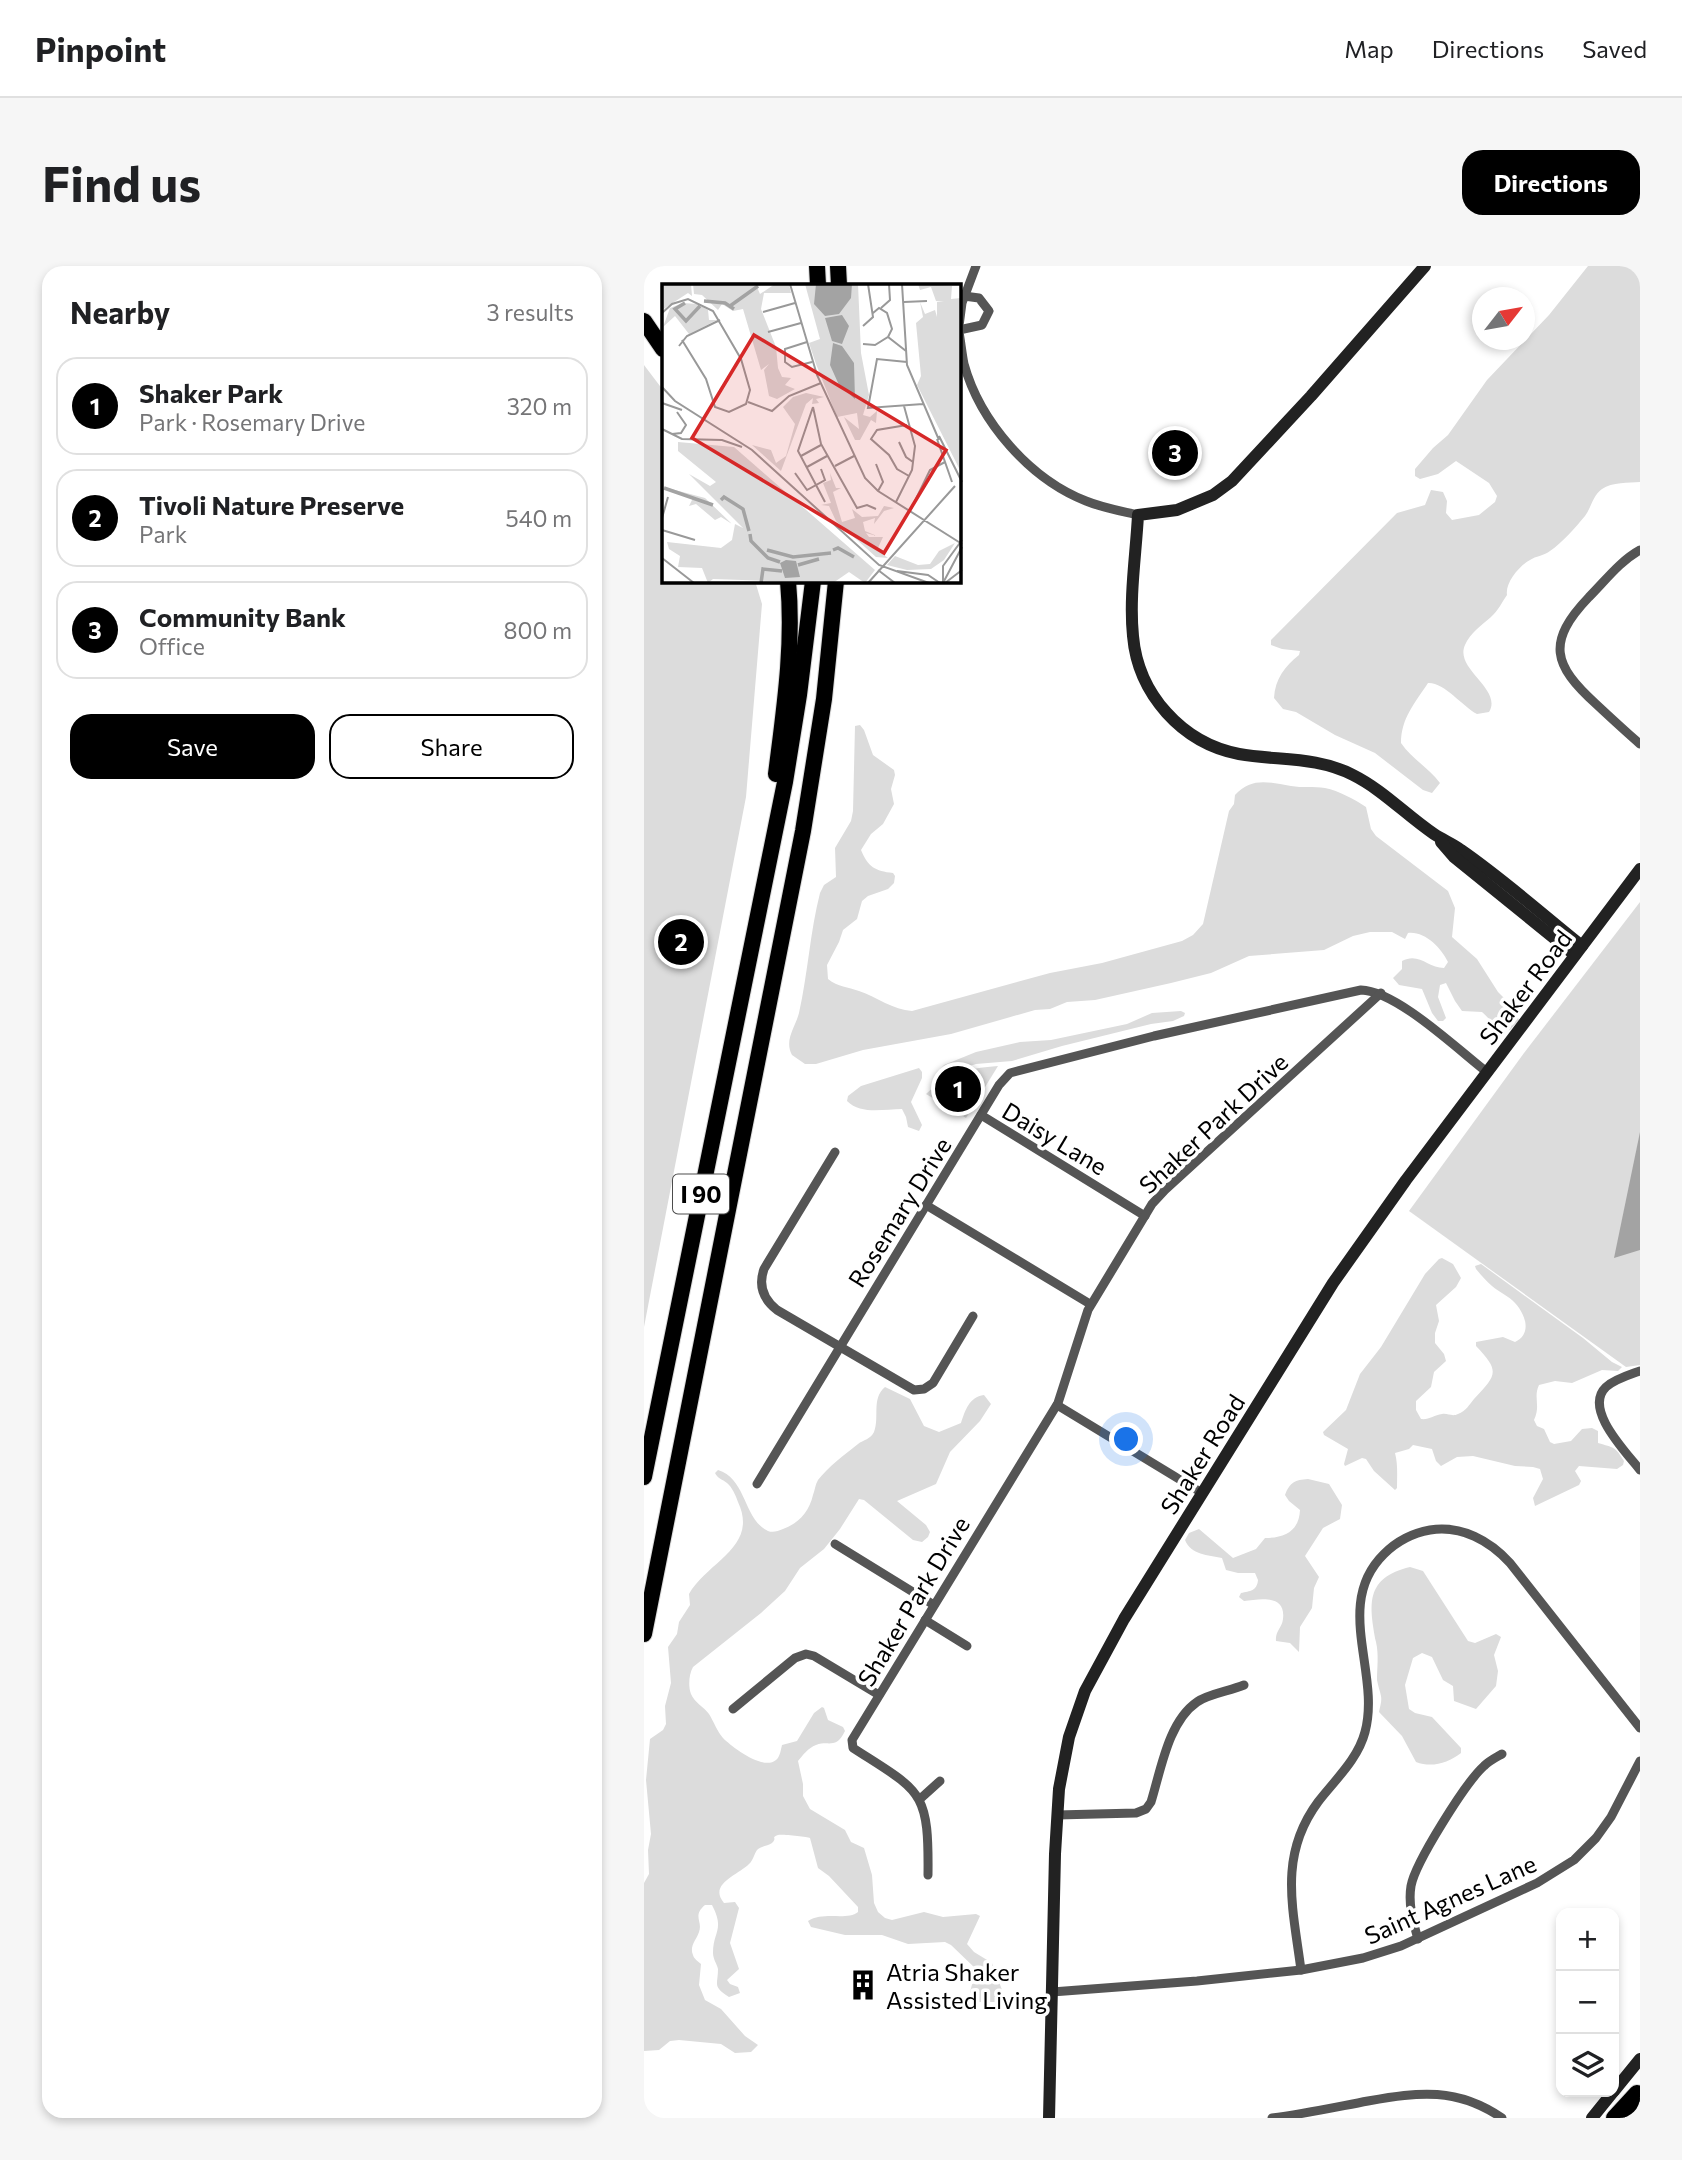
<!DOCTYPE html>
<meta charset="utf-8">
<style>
:root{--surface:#fff;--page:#f6f6f6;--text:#202124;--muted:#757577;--line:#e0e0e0;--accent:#000}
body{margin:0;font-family:Commissioner,sans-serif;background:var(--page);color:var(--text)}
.controls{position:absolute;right:21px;bottom:21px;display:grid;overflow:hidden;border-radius:14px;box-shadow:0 4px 10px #0003}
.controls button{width:63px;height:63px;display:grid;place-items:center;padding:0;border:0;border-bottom:2px solid var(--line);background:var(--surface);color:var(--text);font:35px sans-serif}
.compass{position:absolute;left:828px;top:21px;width:63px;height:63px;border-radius:50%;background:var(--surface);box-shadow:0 4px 10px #0003;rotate:59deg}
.you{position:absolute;left:483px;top:1174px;width:24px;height:24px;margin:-18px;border:5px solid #fff;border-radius:50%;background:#1a73e8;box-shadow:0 0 0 10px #1a73e833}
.badge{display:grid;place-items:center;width:46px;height:46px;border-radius:50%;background:var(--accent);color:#fff;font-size:23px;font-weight:700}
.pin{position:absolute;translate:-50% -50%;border:4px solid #fff;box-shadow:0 2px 7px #0006}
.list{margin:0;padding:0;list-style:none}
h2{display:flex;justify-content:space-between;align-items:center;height:91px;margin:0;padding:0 28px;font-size:30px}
h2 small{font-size:23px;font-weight:400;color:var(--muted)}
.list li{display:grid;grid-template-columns:46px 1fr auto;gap:21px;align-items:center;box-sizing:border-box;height:98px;margin:0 14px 14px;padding:0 14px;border:2px solid var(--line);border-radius:21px}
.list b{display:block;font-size:26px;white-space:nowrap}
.list p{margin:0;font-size:23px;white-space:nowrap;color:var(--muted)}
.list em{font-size:23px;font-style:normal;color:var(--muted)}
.actions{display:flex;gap:14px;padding:21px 28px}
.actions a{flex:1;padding:16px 0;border:2px solid var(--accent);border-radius:21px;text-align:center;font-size:24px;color:var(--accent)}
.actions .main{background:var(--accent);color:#fff}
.icon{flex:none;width:38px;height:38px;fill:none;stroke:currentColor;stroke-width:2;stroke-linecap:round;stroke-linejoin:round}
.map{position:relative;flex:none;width:996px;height:1852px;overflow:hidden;border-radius:21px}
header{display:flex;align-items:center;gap:42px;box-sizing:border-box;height:98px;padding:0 35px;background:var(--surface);border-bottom:2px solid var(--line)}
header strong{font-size:33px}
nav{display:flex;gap:38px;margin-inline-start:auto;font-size:24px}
.intro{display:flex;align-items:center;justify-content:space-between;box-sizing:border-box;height:168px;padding:0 42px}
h1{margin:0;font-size:49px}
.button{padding:18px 32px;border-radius:21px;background:var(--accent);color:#fff;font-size:24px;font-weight:700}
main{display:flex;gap:42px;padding:0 42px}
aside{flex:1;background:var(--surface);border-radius:21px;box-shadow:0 4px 10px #0003}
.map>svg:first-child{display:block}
.green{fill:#dcdcdc}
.water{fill:#a3a3a3}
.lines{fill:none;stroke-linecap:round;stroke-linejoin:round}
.primary-casing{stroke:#dbdbdb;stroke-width:17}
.highway-casing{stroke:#dbdbdb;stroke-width:18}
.street{stroke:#555;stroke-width:9}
.secondary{stroke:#222;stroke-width:12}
.primary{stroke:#000;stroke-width:14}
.highway{stroke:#000;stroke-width:16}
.labels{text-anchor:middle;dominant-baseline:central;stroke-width:7;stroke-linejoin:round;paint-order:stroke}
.shield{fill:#fff;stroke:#4c4c4c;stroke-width:2}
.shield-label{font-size:23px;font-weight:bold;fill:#000}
.street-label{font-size:24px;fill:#000;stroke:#fff}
.poi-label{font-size:24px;fill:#000;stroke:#fff;text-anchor:start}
.inset-river{fill:none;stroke:#a3a3a3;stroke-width:3.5}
.inset-road{fill:none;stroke:#999;stroke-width:2}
.view{fill:#d62828;fill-opacity:0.15;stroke:#d62828;stroke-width:3.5}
.inset-edge{fill:none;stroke:#000;stroke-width:3.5}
</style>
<header>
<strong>Pinpoint</strong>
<nav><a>Map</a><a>Directions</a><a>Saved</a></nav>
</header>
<div class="intro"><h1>Find us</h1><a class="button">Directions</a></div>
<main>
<aside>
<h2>Nearby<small>3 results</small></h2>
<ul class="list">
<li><span class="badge">1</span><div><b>Shaker Park</b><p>Park · Rosemary Drive</p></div><em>320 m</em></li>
<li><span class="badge">2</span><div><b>Tivoli Nature Preserve</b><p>Park</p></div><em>540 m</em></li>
<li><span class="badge">3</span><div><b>Community Bank</b><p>Office</p></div><em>800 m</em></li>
</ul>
<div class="actions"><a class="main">Save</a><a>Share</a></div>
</aside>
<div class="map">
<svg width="996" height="1852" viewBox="0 0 996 1852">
<rect width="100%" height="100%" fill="#fff"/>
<g class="green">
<path d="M944,0H996V216C985,217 968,216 958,223C949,229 947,242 941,250C931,262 918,277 906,285C899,290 892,290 886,294C875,300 861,317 863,329C858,336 854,345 847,351C838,359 826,367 821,379C810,403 859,423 845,446L833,448C818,440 800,416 784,417C771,437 757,452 757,477C768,493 785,502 796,517L788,527L779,524L731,487L691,469L652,446L639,443L630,432C631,413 641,400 655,389L656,385L638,383L627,379V374L753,247L781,239L787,224L799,226L803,235L802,247L808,254L835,249L851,236L853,230L845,217L812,195L794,208L776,213L771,210V203L789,182L804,169L843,114L905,49Z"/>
<polygon points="0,99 19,124 19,315 111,315 118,338 102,531 0,1061"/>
<path d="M216,459L220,464L229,489L250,504L251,509L247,523L250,538L239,558L227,568L217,584C224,601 231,605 249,607L251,610L250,617L244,623L224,630L218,635L213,653L199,664L195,676L183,699L184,713C194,721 204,721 215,725C233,731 249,744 268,745L406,707L458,697L538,675L549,669L559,658L585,545L590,538L591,529C607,511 625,516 647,520C658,522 670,520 681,522C695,525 710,533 722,541L727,563L732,570L804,625L811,642L808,671L833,693L854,726L870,742L875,754L866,764C851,766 848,754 838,746L818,745L811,735L802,717L796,719L794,731L802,752L799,755H794L788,747L778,723L755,719L749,712L758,703V695C775,686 784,702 800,702L804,696C797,682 781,665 764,667L761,673L748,666H726L709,670L680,684L605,690L567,707L527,717L451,734L423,736L406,743L391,744L307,768L219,784L172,798H161L148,789C140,774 151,762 155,747C164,707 166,666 176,627L180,619L192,611L191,582L207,555L209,545L211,460Z"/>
<polygon points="996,636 996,1099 982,1101 765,945 880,787"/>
<polygon points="537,745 541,747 540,750 529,755 507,758 418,780 368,795 332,798 310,805 292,815 290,812 300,799 332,786 376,776 407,774 483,758 508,747"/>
<path d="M354,800L322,852L282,828C304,807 325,802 354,800Z"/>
<path d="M275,802L278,806V812L267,836L278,859L275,865L264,861L262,851L258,843C240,843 217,849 203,835L204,830L217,820Z"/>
<path d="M798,992L809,998L817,1012L812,1021L792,1039L795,1055L791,1067V1077L800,1088L802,1095L790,1106L787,1121L772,1135V1144L777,1153C785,1154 790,1149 798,1148C804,1147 808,1151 814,1148C822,1145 825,1139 830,1133C852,1109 857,1106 832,1080V1076L859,1071L871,1076C888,1068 882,1049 871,1037C865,1030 855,1026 848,1020C842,1015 837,1009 832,1003L831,1000L837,998L939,1072L968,1096L978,1101L974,1105L958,1104L928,1117L911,1115L895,1119C889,1132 897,1139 890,1154L893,1160L900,1163L906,1176L910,1178L927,1175L938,1163L948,1162L954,1165V1177C970,1182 971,1180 980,1195L979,1199L973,1203L935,1200L931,1205L937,1215L935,1219L891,1240L889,1232L899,1213L896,1203L889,1201L871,1200L829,1190L813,1191L797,1200L792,1195L788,1183L769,1179L765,1183L751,1187C754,1198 753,1210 753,1222L751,1224L730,1205L722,1193L718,1192L701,1200L700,1198L704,1183L680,1169L679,1166L702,1144L716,1108L737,1081L781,1008L795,993Z"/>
<path d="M241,1121L266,1133L280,1160L295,1166L317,1157C321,1145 325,1131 340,1129L347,1138L336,1155L306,1186L292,1218L253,1235L282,1259L286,1266L284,1271L278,1276L269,1274L220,1234L215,1233L196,1263L180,1283L156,1302L141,1325L117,1347L49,1401C45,1408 44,1420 47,1428C50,1436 60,1441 65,1448C70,1456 73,1465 79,1472C88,1481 119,1505 132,1494C136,1491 137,1483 138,1479L153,1475L170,1447L178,1441L180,1442L184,1454L199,1461L201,1465C192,1484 185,1474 172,1479C164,1482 159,1489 154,1495L159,1518V1530L166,1543L201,1564L207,1576L220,1582L228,1609L230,1637L234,1646L241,1652L248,1654L280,1646L299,1651L332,1648L336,1650L323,1678L330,1686L348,1697L361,1732L356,1736H331L326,1726L332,1703L307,1679L301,1676L264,1678L238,1669H201L167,1661L164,1655C180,1645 203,1655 214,1646V1641L185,1610L174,1602L166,1572C163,1571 138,1568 134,1569C126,1572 134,1571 128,1577C124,1580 117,1580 113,1584C110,1588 109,1595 105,1598C94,1609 64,1618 80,1637L91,1636L95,1642L86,1677L95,1703L83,1714L86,1718L94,1721L96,1727L85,1731C68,1720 74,1719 74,1703C73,1698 69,1693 69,1687C69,1665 81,1664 68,1639H61C48,1650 59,1655 55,1666C53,1673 45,1680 49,1689C50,1693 54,1695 57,1698L55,1719L61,1734L77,1743L101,1770L114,1779L107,1786L91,1787L77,1778L35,1774L26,1775L15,1784L0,1785V1617L5,1608L4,1584L7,1568L2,1514L6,1473L19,1464L22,1458L21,1440L27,1417L24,1381L33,1368L35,1356L46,1339L45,1328C64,1295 115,1281 94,1236C92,1230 88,1221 83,1217C78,1213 74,1213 71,1207L74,1204C103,1213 99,1253 124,1265C129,1267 134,1265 139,1263C155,1257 165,1246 169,1229C171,1224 171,1219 174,1214C184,1201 200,1189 214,1178C219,1174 227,1173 230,1166C236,1151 227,1133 241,1121Z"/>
<path d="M664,1213L685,1218L698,1239L696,1253L679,1262L661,1290L675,1311L670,1322L668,1342L656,1361L655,1386L646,1377L632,1375C631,1365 638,1362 639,1353C642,1328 616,1333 600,1335L595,1331L597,1327C606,1325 613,1325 614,1314L611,1307H594L582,1304L578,1292C564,1289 547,1289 541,1274L545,1267L555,1263L589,1292L612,1283L621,1272C641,1272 655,1265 656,1244L645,1235L641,1229C646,1216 651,1214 664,1213Z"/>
<path d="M766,1301L779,1305L824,1375L831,1377L852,1368L857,1371L850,1389L854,1405L852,1420L832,1443L810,1435L809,1420L799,1414L788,1391L778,1387L769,1392L761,1419L765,1443L771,1447L788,1451L817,1482V1487C804,1497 788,1502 772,1496L758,1470L735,1446C736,1441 738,1435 737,1430C736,1425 734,1420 733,1414C733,1402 735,1389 732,1376C725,1338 721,1312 766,1301Z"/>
</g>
<polygon class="water" points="996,866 996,984 970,992"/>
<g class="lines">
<g class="primary-casing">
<polyline id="primary" points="987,1852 996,1839"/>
</g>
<g class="highway-casing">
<g id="highway">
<polyline points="173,0 174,19"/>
<polyline points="194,0 195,19"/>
<polyline points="0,55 19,83"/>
<path d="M132,508C140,444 150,380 144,315"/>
<polyline points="0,1211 141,516 155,429 169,315"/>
<polyline points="0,1368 159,565 180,433 192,315"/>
<polyline points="970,1852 993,1827"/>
</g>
</g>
<g class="street">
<polyline points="315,60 318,37 332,0"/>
<polyline points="315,64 338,59 345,45 335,32 320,30"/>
<path d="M315,66C317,77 318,88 320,98C336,156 386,213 442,235C459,242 477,245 494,249"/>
<path d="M996,284C976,295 961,315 945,331C902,376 909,399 952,438C967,452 981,465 996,478"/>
<polyline points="337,849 501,950"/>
<path d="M191,886L120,1003C114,1020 119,1033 133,1044L270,1124L280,1123L289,1117L329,1050"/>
<polyline points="282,939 446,1038"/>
<path d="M996,1105C985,1109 971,1113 962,1121C939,1143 982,1186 996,1204"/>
<polyline points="413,1139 558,1227"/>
<path d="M113,1218L355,819L366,807L510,770L717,724C753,725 814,784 844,807"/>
<polyline points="191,1278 290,1339"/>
<polyline points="281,1354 323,1380"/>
<polyline points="89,1443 151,1392 162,1388 170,1390 235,1429"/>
<polyline points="276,1533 296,1515"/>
<path d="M413,1549L492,1547L502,1543L507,1536C517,1504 524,1456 553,1436C564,1428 586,1425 600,1419"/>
<path d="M284,1609C285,1523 277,1526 209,1482L208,1474L414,1137L444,1044L508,938L521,924L737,727"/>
<path d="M774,1673C769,1656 764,1638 767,1620C771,1597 822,1516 840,1500C845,1495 851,1492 858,1488"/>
<path d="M657,1704C649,1642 634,1590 674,1536C691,1514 714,1493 721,1466C737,1407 689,1338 740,1288C753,1275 769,1267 786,1264C818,1259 846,1275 866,1297L996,1462"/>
<polyline points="408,1726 553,1715 657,1704 719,1692 757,1680 893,1617 930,1594 952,1572 967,1551 996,1495"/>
<path d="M628,1852C660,1848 692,1841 724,1835C775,1826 813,1821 858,1852"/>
</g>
<g class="secondary">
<path d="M781,0L667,130L588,215L569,229L533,244L494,249C492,288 485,331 489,370C494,428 538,477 595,488C634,495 672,490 709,509C739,524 762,549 790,568C799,574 809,578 817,584C859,613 898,648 938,680"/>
<polyline points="797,576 810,591 931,689"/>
<polyline points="970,1825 996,1793"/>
<polyline points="405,1852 411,1588 415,1523 425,1471 441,1425 480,1353 689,1017 762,914 996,603"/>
<polyline points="948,1852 969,1826"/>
</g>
<use href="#primary" class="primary"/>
<use href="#highway" class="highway"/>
</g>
<defs>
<g id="building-bare" transform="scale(2.415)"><path d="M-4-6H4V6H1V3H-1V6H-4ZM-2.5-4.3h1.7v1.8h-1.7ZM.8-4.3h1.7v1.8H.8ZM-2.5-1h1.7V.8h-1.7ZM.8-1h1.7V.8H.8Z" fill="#000" stroke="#fff" stroke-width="2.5" paint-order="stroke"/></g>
</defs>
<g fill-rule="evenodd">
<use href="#building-bare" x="219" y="1719"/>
</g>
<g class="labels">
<rect class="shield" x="29" y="908.5" width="56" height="39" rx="5"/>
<g class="shield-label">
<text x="57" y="928">I 90</text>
</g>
<g class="street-label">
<text transform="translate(881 721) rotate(-53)">Shaker Road</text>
<text transform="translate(569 857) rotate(-43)">Shaker Park Drive</text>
<text transform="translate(411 872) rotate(31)">Daisy Lane</text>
<text transform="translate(255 946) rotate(-58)">Rosemary Drive</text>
<text transform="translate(558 1188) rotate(-58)">Shaker Road</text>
<text transform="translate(269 1335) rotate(-59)">Shaker Park Drive</text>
<text transform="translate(806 1633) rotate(-24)">Saint Agnes Lane</text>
</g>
<g class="poi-label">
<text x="242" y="1705">Atria Shaker<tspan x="242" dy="28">Assisted Living</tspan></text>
</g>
</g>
<g transform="translate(18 18)">
<rect width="299" height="299" fill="#fff"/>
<path d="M0,0H29L30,12L26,9L0,26ZM31,0H101L95,3L98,10L113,0H127L129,9H102L99,25L114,63L116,84L120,93L129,94L123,101L133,105L115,115L107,112L102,86L107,80L99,86L81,25L71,27L60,20L56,26L40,11L32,10ZM143,0H196L199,69L207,111L201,131L208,133L215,127L214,139L209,136L198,156H193L182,133L197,145L195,129L175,133L154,80L147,59L158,55ZM256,0L290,2L289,15L299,14V188L255,101L259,92L254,39L261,33L258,18L263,30L273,26L275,33V18H282L274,17L269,3L258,6ZM21,19L35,20L46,26L47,36H55L27,50L13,32L1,43L8,24ZM144,109L162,113L154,115L157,119L150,120L151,114L144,120L119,187L90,161L109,166L114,179L124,172L133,140L121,123L131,113ZM16,158L72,163L213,286L203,299L187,288L171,299L51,295L46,299L40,284L16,283L18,272L7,265L5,258L59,264L70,256L73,240L81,244L27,190L48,202L54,198L16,167ZM168,189L174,204H179L171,208L180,238L193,234L190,225L200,233L216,232L222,222L232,224L222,227L212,240L213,234L201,238L203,247L215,252L204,249L207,253H221L215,266L226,274L214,273L174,237L167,222L159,221L169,219L161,199L169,196ZM2,203L43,214L70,240L59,233L53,236L34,220L27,222L31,214ZM293,259L282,276L269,285L245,286L225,281L233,272L256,281L268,280L277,267Z" fill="#dcdcdc"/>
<path d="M154,0H190L189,14L177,30L163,32L152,20ZM180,31L187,42L180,60L170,57L163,34ZM171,59L180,62L192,79L193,115L177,101L168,81ZM124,276L134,277L138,293L123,294L118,279Z" fill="#a3a3a3"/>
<path class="inset-river" d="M42,17L63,19L72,25M23,19L13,25L24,37L38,22M68,22L96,2M2,204L51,221M59,216L62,213L81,225L87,247M88,250L89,257L106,274L118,278M105,266L131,273L169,269M171,266L176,264L192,273M136,281L157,275M99,299L101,285L120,287"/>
<path class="inset-road" d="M128,0L155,91L203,194L216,207L300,260M240,0L245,81L277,156M242,18L265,17M219,24L228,16L227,0M101,28L133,19M0,29L10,20L26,15L51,27L79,75L88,106L84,120L67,128L53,123L44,95L20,56M211,29L217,24L225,29L230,45L226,53M201,42L211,33L206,0M106,48L139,39M145,58L123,65V78L130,83L150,78M201,60L213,61L226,53L244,67M17,62L25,52L58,36M245,78L215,75L206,124L261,120M0,103L13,117L90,166L217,281L267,299M86,118L110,127L127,112L159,99M0,119L20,126M151,123L159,160L195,224L205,221L214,225M151,123L136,167L163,218M245,141L215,146L209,155L227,171L235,185L247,192M0,145L20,155L60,156L80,163M10,150L19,149L24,141L15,128M277,152L300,198M275,155L290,198M237,158L244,173L251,178M139,172L159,161M214,180L221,198L216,207M173,182L192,172M145,183L165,172M133,189L145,206L163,196L159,185M234,218L250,186L253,162L242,122M248,227L268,186L283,178M0,234L6,213M0,246L33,256M0,274L32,299M216,286L233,299M235,287L266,291L278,299M206,299L293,202M281,299L300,263M281,299V282L300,256M283,299L300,286"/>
<path class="view" d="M92,51L284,166L222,269L30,154Z"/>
<rect width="299" height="299" class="inset-edge"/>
</g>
</svg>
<div class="controls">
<button>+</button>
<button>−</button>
<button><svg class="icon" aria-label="layers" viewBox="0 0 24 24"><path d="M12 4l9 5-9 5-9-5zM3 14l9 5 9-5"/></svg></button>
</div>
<svg class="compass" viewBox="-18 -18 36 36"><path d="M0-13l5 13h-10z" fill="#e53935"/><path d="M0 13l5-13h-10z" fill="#757577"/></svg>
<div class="you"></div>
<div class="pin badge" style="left:314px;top:823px">1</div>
<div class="pin badge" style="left:37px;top:676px">2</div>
<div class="pin badge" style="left:531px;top:187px">3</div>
</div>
</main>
